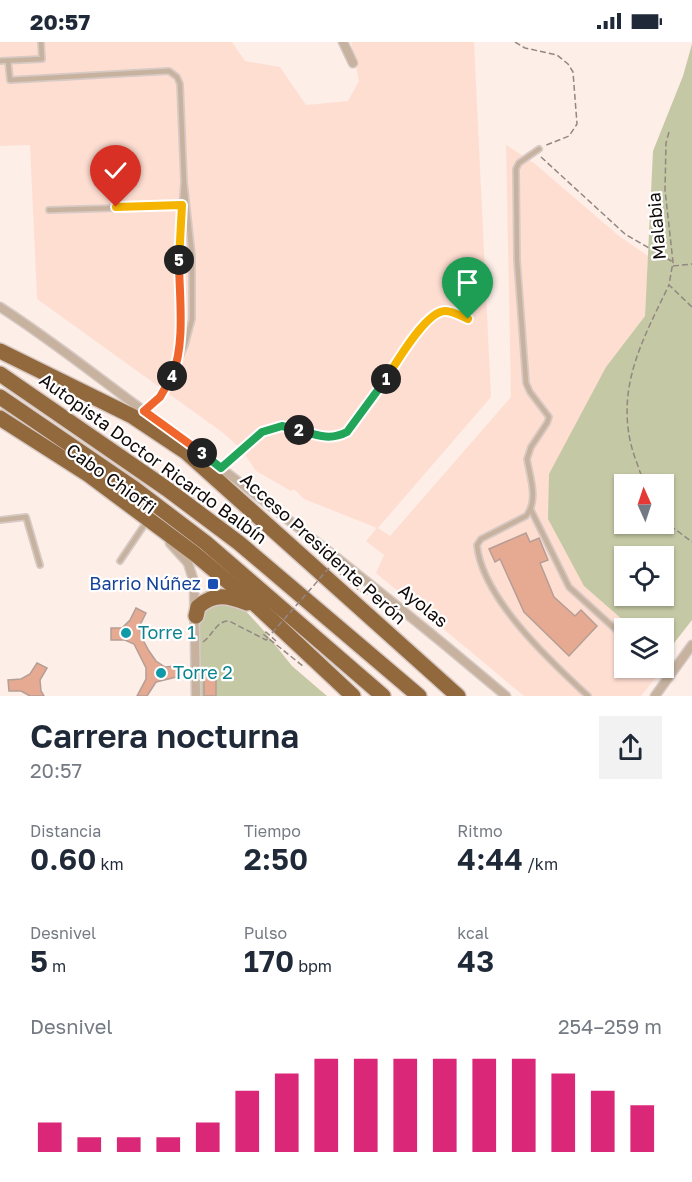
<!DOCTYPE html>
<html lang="es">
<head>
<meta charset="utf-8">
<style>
	:root { --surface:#fff; --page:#f2f2f3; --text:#1f2937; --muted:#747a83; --accent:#db2777 }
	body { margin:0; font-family:"Golos Text",sans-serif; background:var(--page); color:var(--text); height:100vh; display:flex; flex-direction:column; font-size:22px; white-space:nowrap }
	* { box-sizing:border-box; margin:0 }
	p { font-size:20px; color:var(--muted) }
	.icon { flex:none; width:33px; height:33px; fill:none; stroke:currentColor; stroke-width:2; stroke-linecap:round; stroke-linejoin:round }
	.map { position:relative; height:654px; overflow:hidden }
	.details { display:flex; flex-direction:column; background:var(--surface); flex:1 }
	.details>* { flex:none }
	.needle { width:39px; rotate:357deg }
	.tools { position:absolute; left:614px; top:432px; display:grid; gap:12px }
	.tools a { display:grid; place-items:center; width:60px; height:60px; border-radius:0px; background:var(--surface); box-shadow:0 2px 4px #0004; font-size:30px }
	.pin { position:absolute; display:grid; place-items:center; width:51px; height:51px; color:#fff; margin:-62px -26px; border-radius:50% 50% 50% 0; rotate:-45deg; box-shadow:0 0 6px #0007 }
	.pin .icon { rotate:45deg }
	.km { position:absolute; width:30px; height:30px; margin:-15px; border-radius:50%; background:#222; color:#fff; font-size:16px; line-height:30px; text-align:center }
	.round { display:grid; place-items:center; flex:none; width:63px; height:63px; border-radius:0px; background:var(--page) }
	.summary { display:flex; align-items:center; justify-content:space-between; height:102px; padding:0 30px }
	h1 { font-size:33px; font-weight:600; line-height:45px }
	.figures { display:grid; grid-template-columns:repeat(3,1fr); gap:9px; height:102px; padding:6px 30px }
	.figures div { display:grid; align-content:center }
	.figures b { font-size:30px; font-weight:600 }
	.figures small { font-size:16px; font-weight:400 }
	.figures p { font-size:16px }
	.chart { height:168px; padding:12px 30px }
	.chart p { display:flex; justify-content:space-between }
	.chart svg { width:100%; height:108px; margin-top:6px; stroke:var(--accent); stroke-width:6 }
	.status { display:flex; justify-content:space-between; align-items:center; height:42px; padding:0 30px; background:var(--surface); direction:ltr }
	.status svg { height:16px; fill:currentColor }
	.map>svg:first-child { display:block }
</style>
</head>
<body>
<div class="status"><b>20:57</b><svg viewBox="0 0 49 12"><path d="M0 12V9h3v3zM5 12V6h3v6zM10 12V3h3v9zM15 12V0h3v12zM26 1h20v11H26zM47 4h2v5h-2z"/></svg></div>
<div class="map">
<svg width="692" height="654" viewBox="0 0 692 654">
	<rect width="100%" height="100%" fill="#fdeee8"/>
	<path fill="#ffded2" d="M 0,0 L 232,0 L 245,19 L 280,25 L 306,63 L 348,59 L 359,39 L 351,0 L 474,0 L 491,355 L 378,486 L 390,494 L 511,355 L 506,103 L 534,121 L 619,194 L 648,214 L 645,274 L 606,325 L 584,544 L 632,586 L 624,586 L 624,626 L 663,626 L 663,614 L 669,619 L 641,654 L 524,654 L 376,531 L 384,513 L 366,499 L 377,486 L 304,457 L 294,447 L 291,449 L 256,429 L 241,407 L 222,390 L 37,257 L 30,103 L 0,104 Z"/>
	<g fill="#c5c8a4" fill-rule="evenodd">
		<path d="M 692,2 L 692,578 L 664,614 L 663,586 L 632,586 L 584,544 L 548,477 L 549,432 L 606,325 L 645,274 L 653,109 L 683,34 ZM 663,442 L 663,482 L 624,482 L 624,442 ZM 663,514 L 663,554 L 624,554 L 624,514 Z"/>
		<path d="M 218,559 L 243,566 L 264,589 L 292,624 L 327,654 L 201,654 L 199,579 L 202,570 Z"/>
	</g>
	<g fill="#e6aa92" stroke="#b59e95" stroke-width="1.5">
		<path d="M 526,491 L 530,500 L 539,496 L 548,518 L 540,521 L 554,555 L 575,574 L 581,568 L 597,584 L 569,614 L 524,570 L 500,517 L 495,520 L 489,507 Z"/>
		<path d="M 136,566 L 146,571 L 139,585 L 142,596 L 149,609 L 156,619 L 165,625 L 176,624 L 177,635 L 156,640 L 147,654 L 137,654 L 146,637 L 146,626 L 134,602 L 125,598 L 111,598 L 111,586 L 122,586 L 130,578 Z"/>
		<path d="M 37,621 L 47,626 L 40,638 L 41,649 L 44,654 L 30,654 L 21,649 L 9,649 L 8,638 L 21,637 L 30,632 Z"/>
		<rect x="204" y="627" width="12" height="27"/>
	</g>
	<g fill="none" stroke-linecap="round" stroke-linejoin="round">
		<g stroke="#d7c9c4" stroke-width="8">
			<g id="service">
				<path d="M 0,19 L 42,17 L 41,0"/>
				<path d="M 8,19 L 10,38 L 169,29 L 177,35 L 180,42 L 184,140 L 192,213 L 192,277 L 185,303 L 176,324 L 179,290 L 179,209 L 184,140"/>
				<path d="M 539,107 L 519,121 L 516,127 L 517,218 L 526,341 L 530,350 L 549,375 L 547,381 L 531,405 L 527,417 C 530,435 539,459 526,474 L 481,497 L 477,503 C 482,556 550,619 588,654"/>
				<path d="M 49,168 L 184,164"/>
				<path d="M 144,369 L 165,349 L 176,324"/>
				<path d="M 221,426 C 235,414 256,389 273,385 C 299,379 320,404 347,390 L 420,286 L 437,271 L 444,269 L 468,277"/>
				<path d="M 531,468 L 569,545 L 624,595"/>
				<path d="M 0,478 L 26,475 L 40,523"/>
				<path d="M 120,519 L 145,482"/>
			</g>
		</g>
		<g stroke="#d7c9c4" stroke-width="11">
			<g id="minor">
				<path d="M 343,0 L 353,21"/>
				<path d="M 0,265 C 50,297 96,334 144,369 C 268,460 389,555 506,654"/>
				<path d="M 170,501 L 188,521 L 194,540 L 196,654"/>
				<path d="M 655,654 L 692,603"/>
			</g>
		</g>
		<g stroke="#d7c9c4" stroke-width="18">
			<g id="motorway">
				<path d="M 0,309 L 132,374 L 186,410 L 458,654"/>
				<path d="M 0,332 L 167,447 L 239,501 L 419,654"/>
				<path d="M 0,355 L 135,447 L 206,501 L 383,654"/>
				<path d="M 0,376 L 89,433 L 195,512 L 257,564 L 353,654"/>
				<path d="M 196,574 L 198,565 C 214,550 229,554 247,561"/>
			</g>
		</g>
		<g stroke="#928782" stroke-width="1.5" stroke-dasharray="6 3" stroke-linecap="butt">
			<path d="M 515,0 L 525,6 L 557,13 L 568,22 L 573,30 L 577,82 L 569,94 L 544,104"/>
			<path d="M 669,90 L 666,101 L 665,148 L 673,220 L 669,243 L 692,265"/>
			<path d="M 541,115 L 625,192 L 673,220"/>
			<path d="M 673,224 L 692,222"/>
			<path d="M 644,442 C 640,428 633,413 630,398 C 618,340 645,293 669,243"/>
			<path d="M 663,478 L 692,500"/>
			<path d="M 340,532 L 366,554 L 368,550"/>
			<path d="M 268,596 L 263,592 L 266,590 L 276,599"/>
			<path d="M 203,600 C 213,593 216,579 229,579 L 266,598 L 268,596 L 304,625"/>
		</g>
		<use href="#service" stroke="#c6b29e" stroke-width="4.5"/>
		<use href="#minor" stroke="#c6b29e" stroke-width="8"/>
		<use href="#motorway" stroke="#92683d" stroke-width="15"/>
		<path stroke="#928782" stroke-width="1.5" stroke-dasharray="6 3" stroke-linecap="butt" d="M 272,591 L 329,526"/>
	</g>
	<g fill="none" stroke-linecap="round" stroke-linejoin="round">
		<g stroke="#fff" stroke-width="12">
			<path id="split-1" d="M 386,337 C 396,321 426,269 445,269 C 453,269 461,274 468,277"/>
		</g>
		<g stroke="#fff" stroke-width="12">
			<path id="split-2" d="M 299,388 C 316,393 330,399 347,390 L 386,337"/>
		</g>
		<g stroke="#fff" stroke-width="12">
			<path id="split-3" d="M 202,411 L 221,426 L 262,390 L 282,384 L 299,388"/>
		</g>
		<g stroke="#fff" stroke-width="12">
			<path id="split-4" d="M 172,334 L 160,355 L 144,369 L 202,411"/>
		</g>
		<g stroke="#fff" stroke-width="12">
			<path id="split-5" d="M 172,334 C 186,302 179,252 179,218"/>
		</g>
		<g stroke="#fff" stroke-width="12">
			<path id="split-6" d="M 116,165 L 182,163 L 179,218"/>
		</g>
		<use href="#split-1" stroke="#f5b400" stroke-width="8"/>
		<use href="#split-2" stroke="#22a559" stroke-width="8"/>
		<use href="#split-3" stroke="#22a559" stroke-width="8"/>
		<use href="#split-4" stroke="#f0652b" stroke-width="8"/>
		<use href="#split-5" stroke="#f0652b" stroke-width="8"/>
		<use href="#split-6" stroke="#f5b400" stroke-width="8"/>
	</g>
	<rect fill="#1a4fb4" stroke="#fff" stroke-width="2" x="207" y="536" width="12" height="12" rx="3"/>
	<g fill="#0f9aa8" stroke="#fff" stroke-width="2">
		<circle cx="126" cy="591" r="6"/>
		<circle cx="161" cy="631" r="6"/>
	</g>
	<g text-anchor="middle" stroke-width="4.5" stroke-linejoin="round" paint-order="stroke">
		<g font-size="18" fill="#110907" stroke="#fff">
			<text transform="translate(657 184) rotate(-95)" y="6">Malabia</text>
			<text transform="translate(153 417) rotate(36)" y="6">Autopista Doctor Ricardo Balbín</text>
			<text transform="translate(111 437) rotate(36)" y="6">Cabo Chioffi</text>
			<text transform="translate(323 507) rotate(42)" y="6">Acceso Presidente Perón</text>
			<text transform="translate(423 564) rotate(39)" y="6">Ayolas</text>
		</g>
		<g font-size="18" fill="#164399" stroke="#fff" text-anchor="end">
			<text x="201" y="548">Barrio Núñez</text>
		</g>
		<g font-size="18" fill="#0d838f" stroke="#fff" text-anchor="start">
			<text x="138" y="597">Torre 1</text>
			<text x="173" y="637">Torre 2</text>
		</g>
	</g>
</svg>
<div class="tools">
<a><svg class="needle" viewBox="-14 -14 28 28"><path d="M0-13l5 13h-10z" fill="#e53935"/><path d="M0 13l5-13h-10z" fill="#747a83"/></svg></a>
<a><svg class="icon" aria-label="locate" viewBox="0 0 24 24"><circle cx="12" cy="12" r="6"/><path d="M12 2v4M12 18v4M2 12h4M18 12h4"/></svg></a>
<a><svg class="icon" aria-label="layers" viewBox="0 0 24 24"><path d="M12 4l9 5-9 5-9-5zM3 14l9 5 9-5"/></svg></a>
</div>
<div class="pin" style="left:468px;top:277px;background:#1e9e55"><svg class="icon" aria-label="arrive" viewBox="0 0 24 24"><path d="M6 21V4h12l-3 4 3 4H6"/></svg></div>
<div class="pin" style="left:116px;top:165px;background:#d93025"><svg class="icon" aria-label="check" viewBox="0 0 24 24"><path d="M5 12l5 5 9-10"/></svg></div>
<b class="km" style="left:386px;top:337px">1</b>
<b class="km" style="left:299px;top:388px">2</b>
<b class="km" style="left:202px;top:411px">3</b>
<b class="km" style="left:172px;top:334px">4</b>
<b class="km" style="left:179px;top:218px">5</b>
</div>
<section class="details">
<div class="summary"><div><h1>Carrera nocturna</h1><p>20:57</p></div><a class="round"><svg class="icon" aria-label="share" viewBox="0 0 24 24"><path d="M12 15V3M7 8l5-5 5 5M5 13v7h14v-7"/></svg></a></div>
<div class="figures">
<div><p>Distancia</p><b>0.60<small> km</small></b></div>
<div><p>Tiempo</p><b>2:50</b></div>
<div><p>Ritmo</p><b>4:44<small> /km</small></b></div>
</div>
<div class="figures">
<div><p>Desnivel</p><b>5<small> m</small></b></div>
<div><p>Pulso</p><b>170<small> bpm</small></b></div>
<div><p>kcal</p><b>43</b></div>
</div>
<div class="chart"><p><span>Desnivel</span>254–259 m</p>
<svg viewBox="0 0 160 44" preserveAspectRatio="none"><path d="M5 44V32M15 44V38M25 44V38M35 44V38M45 44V32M55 44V19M65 44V12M75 44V6M85 44V6M95 44V6M105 44V6M115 44V6M125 44V6M135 44V12M145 44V19M155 44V25"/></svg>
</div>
</section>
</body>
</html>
